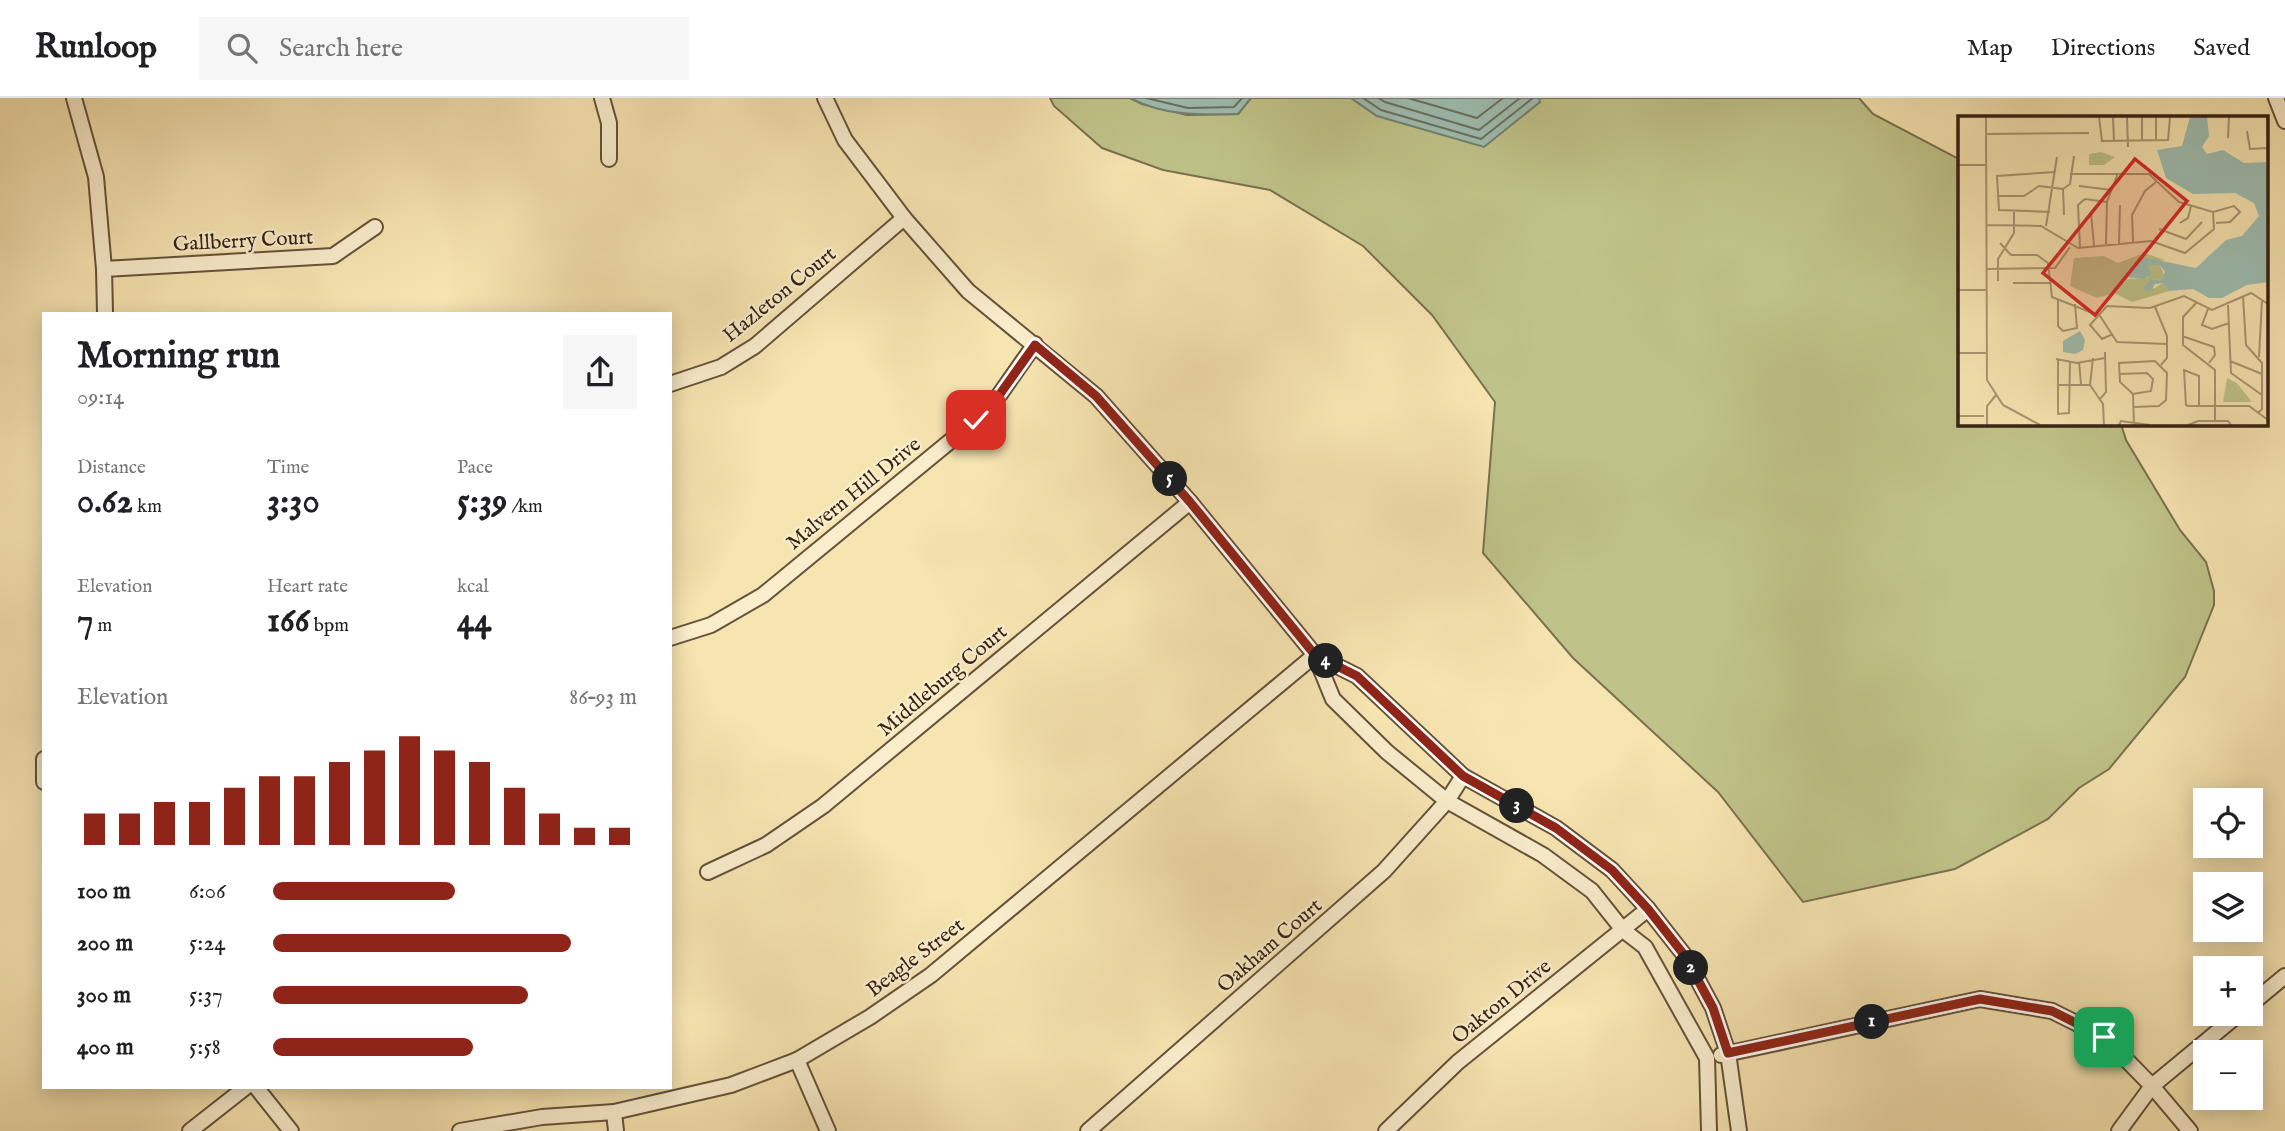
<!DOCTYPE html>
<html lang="en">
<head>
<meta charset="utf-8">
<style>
	:root { --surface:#fff; --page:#f6f6f6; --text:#202124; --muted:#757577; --line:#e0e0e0; --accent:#8f2418 }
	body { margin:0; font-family:"IM FELL English",serif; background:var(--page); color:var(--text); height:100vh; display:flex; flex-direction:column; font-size:26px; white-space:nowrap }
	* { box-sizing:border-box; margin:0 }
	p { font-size:23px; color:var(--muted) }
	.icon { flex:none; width:38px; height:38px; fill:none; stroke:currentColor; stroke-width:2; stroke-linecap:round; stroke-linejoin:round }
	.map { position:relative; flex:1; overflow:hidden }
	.side { position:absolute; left:42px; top:214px; width:630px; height:777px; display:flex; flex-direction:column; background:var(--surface); border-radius:0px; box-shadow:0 4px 18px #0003 }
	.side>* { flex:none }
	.fabs { position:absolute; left:2193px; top:690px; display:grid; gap:14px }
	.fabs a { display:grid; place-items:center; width:70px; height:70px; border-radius:0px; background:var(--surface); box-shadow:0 4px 18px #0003; font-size:35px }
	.pin { position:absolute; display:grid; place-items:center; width:60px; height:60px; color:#fff; margin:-30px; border-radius:14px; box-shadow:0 4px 10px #0006 }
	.km { position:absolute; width:35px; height:35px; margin:-18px; border-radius:50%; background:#222; color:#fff; font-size:19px; line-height:35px; text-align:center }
	.round { display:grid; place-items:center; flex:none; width:74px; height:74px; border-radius:0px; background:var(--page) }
	.summary { display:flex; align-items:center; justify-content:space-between; height:119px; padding:0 35px }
	h1 { font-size:38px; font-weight:700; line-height:52px }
	.figures { display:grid; grid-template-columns:repeat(3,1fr); gap:10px; height:119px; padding:7px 35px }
	.figures div { display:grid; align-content:center }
	.figures b { font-size:35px; font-weight:700 }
	.figures small { font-size:19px; font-weight:400 }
	.figures p { font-size:19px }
	.chart { height:196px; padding:14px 35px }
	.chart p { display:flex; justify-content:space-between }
	.chart svg { width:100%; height:126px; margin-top:7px; stroke:var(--accent); stroke-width:6 }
	ul { padding:0 35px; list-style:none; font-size:23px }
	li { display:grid; grid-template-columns:112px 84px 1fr; align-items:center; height:52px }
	li i { height:18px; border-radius:9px; background:var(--accent) }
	header { display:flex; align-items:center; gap:42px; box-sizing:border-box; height:98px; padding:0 35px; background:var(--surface); border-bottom:2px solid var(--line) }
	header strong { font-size:33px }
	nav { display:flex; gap:38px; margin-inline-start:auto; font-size:24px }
	.search { width:490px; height:63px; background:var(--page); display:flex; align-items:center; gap:18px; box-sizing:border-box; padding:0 24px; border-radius:0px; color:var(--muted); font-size:26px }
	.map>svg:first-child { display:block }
</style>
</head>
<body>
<header>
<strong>Runloop</strong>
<div class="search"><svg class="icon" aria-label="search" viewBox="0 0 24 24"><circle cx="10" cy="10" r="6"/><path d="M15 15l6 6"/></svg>Search here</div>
<nav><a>Map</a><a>Directions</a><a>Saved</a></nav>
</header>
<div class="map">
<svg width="2285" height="1033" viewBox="0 0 2285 1033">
	<rect width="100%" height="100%" fill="#f6e4b1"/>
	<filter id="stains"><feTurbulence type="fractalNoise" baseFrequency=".00286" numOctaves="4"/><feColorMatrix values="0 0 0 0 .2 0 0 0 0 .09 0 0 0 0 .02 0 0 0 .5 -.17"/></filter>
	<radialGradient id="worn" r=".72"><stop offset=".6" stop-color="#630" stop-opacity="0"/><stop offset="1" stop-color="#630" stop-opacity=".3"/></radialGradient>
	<path fill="#bfc389" stroke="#7a724e" stroke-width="2" d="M 1050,0 L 1130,0 L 1142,6 L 1187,17 L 1238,16 L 1251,0 L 1351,0 L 1377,18 L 1539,4 L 1539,0 L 1859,0 L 1873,16 L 1959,61 L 1960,326 L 2121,326 L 2126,342 L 2180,432 L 2206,464 L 2214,493 L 2214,507 L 2185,579 L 2109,671 L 2079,690 L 2048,721 L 1955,771 L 1803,804 L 1718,694 L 1573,560 L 1483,455 L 1495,304 L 1432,217 L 1363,148 L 1270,92 L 1163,72 L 1102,50 L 1054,8 Z"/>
	<g fill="#9ebeb2" stroke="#748072" stroke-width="2">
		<path d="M 1130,0 L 1251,0 L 1238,16 C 1199,17 1165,18 1130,0 Z"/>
		<path d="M 1351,0 L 1539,0 L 1540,4 L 1484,49 L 1377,18 Z"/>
	</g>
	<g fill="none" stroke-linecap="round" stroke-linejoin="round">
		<g stroke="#6a7062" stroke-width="2">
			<path d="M 1146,0 L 1188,10 L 1234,9 L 1242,0"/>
			<path d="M 1363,0 L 1381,12 L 1481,41 L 1533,0"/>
			<path d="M 1378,0 L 1385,4 L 1479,32 L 1520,0"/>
			<path d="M 1408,0 L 1477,20 L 1503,0"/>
		</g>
		<g stroke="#66523a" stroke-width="18">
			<g id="minor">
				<path d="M 74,0 L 96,79 L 104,171 L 105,215"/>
				<path d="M 602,0 L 609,25 L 609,61"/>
				<path d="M 825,0 L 845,42 L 904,120 L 968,193 L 1096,298 L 1190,404 L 1315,557 L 1333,601 L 1387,654 L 1447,703 L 1543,757 L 1592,793 L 1623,832 L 1645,849 L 1707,960 L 1709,1033"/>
				<path d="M 2276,0 L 2285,23"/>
				<path d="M 104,171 L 333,158 L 375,129"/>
				<path d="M 670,286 L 721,269 L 755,248 L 904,120"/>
				<path d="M 670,540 L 711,527 L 763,497 L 976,322 L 1000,296 L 1035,246"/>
				<path d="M 1315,557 L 1357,578 L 1463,678 L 1556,730 L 1612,772 L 1648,811 L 1685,858 L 1713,910 L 1728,955 L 1739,1033"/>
				<path d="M 44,661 L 44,684"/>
				<path d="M 708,774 L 766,747 L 823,708 L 1190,404"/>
				<path d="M 2250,907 L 2285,878"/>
				<path d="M 1721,957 L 1980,901 L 2052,913 L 2104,939 L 2152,988 L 2190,1033"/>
				<path d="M 797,962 L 828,1033"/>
				<path d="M 256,989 L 291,1033"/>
				<path d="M 614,1014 L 616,1033"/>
				<path d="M 190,1033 L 246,989"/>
				<path d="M 460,1033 L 542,1019 L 614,1014 L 731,987 L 797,962 L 870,919 L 931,877 L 1315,557"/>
				<path d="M 1088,1033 L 1384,773 L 1447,703 L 1463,678"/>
				<path d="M 1386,1033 L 1458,964 L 1648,811"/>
				<path d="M 2119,1033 L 2152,988 L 2240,915"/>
			</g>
		</g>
		<use href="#minor" stroke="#f9edcc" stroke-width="14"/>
	</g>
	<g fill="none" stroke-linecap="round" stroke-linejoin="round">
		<g stroke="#fff" stroke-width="14">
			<path id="route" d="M 976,322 L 1000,296 L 1035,247 L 1096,298 L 1190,404 L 1315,557 L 1357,578 L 1463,678 L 1556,730 L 1612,772 L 1648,811 L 1685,858 L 1713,910 L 1728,955 L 1980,901 L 2052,913 L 2104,939"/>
		</g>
		<use href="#route" stroke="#8f2418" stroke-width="9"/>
	</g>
	<g text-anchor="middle" stroke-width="5" stroke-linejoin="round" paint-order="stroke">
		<g font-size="21" fill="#362213" stroke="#f9edcc">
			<text transform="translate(243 142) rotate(-3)" y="7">Gallberry Court</text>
			<text transform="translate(779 196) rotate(-39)" y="7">Hazleton Court</text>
			<text transform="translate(853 395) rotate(-39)" y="7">Malvern Hill Drive</text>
			<text transform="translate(942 582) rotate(-40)" y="7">Middleburg Court</text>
			<text transform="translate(1269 847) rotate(-41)" y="7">Oakham Court</text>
			<text transform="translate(915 859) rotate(-37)" y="7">Beagle Street</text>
			<text transform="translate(1501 903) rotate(-39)" y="7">Oakton Drive</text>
		</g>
	</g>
	<g transform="translate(1958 18)">
		<rect width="310" height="310" fill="#f6e4b1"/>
		<path d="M 143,36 L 157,41 L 146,49 L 131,49 L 131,38 ZM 186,137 L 207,144 L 179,149 L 169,163 L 190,162 L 190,149 L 202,149 L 206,159 L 203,164 L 193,163 L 195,173 L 205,167 L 211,175 L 174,186 L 156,177 L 139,182 L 112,170 L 116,142 L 146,140 L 160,147 ZM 269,262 L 279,267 L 294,286 L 265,286 Z" fill="#bfc389"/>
		<path d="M 232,1 L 249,1 L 251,20 L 244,31 L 249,38 L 265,34 L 286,47 L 310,46 L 310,166 L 289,169 L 264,182 L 251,182 L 235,173 L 211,175 L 205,167 L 197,168 L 192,176 L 185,173 L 193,163 L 203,164 L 207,156 L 202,149 L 190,149 L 193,158 L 187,163 L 167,161 L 184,141 L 238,152 L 268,124 L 284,120 L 301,100 L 296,87 L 277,77 L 235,78 L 208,62 L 199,34 L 224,30 ZM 122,215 L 127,224 L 125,234 L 117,238 L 105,236 L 105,225 Z" fill="#9ebeb2"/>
		<path fill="none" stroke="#a99672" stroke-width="2" d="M 28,1 L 29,264 L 45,289 L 82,309M 141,1 L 144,25 L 210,24 L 212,1M 155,1 L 156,25M 169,1 L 170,31M 184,1 L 184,24M 198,1 L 198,23M 289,15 L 292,33 L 310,32 L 309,1M 29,18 L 131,17M 270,22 L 271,1M 0,49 L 28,49M 121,70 L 154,74M 105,73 L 112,68 L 116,40M 105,73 L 106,99M 39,80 L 66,80 L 81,70 L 105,73M 92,96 L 41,94 L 39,60 L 97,56M 255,96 L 276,90 L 282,96 L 272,106 L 258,107M 133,97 L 136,130M 222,107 L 230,102 L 233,90M 29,109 L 83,110 L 120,132 L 193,125 L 227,137 L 256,113 L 255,96 L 221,86 L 191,58 L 112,58M 88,110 L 99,41M 201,113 L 228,123 L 244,106M 175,126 L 174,99 L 187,75 L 198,66M 42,127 L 53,139 L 79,139 L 90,147 L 94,181 L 142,200 L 159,226 L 209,228M 148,128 L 149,86 L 160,57M 161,128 L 162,89M 122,132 L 120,89 L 127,83 L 149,86M 29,153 L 97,152 L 112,131M 40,165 L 40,143 L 56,117 L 56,95M 55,167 L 93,167M 0,174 L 29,174M 285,180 L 288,229 L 304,247 L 304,293 L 300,297M 100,183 L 100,210 L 105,215 L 119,212 L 117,188M 239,186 L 225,201 L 225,229 L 257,254 L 257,305M 270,189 L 273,257 L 304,279M 197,191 L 209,220 L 209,242 L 203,249M 250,193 L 244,209 L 254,213 L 271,207M 155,218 L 144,223 L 132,209 L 149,190 L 192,192 L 226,180 L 254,194 L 293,177 L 310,188M 224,220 L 256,231 L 257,239 L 251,247M 0,237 L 29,237M 301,241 L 304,184M 98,243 L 119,247 L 147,242M 100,243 L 100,298 L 111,297 L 112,246M 272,245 L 304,258M 121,246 L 123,268M 161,258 L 189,257 L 195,263 L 193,275 L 175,278M 99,269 L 132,269M 132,269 L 145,288 L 146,309M 132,269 L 135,242M 142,283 L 148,276 L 147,236M 241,290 L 241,260 L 226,254 L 228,289 L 230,290 L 291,290 L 310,304M 0,300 L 26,300M 29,309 L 29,290 L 38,279M 161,309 L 163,305 L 192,309M 176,309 L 175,278 L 162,266 L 161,247 L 197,245 L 209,257 L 208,284 L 201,290 L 176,291M 230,309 L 240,305 L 270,305 L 273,309"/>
		<path fill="#d62828" fill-opacity="0.15" stroke="#d62828" stroke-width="3.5" d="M 177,43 L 229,85 L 137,199 L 85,157 Z"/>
		<rect width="310" height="310" fill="none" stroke="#362213" stroke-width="3.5"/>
	</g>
	<rect width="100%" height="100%" filter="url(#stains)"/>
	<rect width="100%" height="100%" fill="url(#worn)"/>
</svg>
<div class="fabs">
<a><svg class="icon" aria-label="locate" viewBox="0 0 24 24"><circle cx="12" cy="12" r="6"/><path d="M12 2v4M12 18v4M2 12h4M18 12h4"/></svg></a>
<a><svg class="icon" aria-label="layers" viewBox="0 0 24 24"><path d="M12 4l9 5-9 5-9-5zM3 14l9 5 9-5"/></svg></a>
<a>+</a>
<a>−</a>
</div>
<div class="pin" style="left:2104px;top:939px;background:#1e9e55"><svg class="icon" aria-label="arrive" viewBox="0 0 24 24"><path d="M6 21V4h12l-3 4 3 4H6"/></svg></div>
<div class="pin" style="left:976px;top:322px;background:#d93025"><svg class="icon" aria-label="check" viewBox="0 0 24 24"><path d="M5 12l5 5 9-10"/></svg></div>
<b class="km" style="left:1872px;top:924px">1</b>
<b class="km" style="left:1691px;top:870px">2</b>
<b class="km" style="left:1517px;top:708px">3</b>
<b class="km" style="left:1326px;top:563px">4</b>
<b class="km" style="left:1170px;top:381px">5</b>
<section class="side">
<div class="summary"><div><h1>Morning run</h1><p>09:14</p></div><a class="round"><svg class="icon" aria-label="share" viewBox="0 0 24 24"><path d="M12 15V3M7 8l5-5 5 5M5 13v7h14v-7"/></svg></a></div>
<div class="figures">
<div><p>Distance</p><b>0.62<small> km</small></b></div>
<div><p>Time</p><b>3:30</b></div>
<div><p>Pace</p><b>5:39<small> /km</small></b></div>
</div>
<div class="figures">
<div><p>Elevation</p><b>7<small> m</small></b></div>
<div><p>Heart rate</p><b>166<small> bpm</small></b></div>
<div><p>kcal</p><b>44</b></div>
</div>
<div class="chart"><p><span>Elevation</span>86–93 m</p>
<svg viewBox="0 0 160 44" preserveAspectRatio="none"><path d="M5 44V33M15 44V33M25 44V29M35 44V29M45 44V24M55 44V20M65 44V20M75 44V15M85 44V11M95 44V6M105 44V11M115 44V15M125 44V24M135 44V33M145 44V38M155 44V38"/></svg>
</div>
<ul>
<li><b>100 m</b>6:06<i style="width:50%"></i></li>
<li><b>200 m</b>5:24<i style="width:82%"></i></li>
<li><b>300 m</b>5:37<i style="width:70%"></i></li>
<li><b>400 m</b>5:58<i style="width:55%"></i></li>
</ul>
</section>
</div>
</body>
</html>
